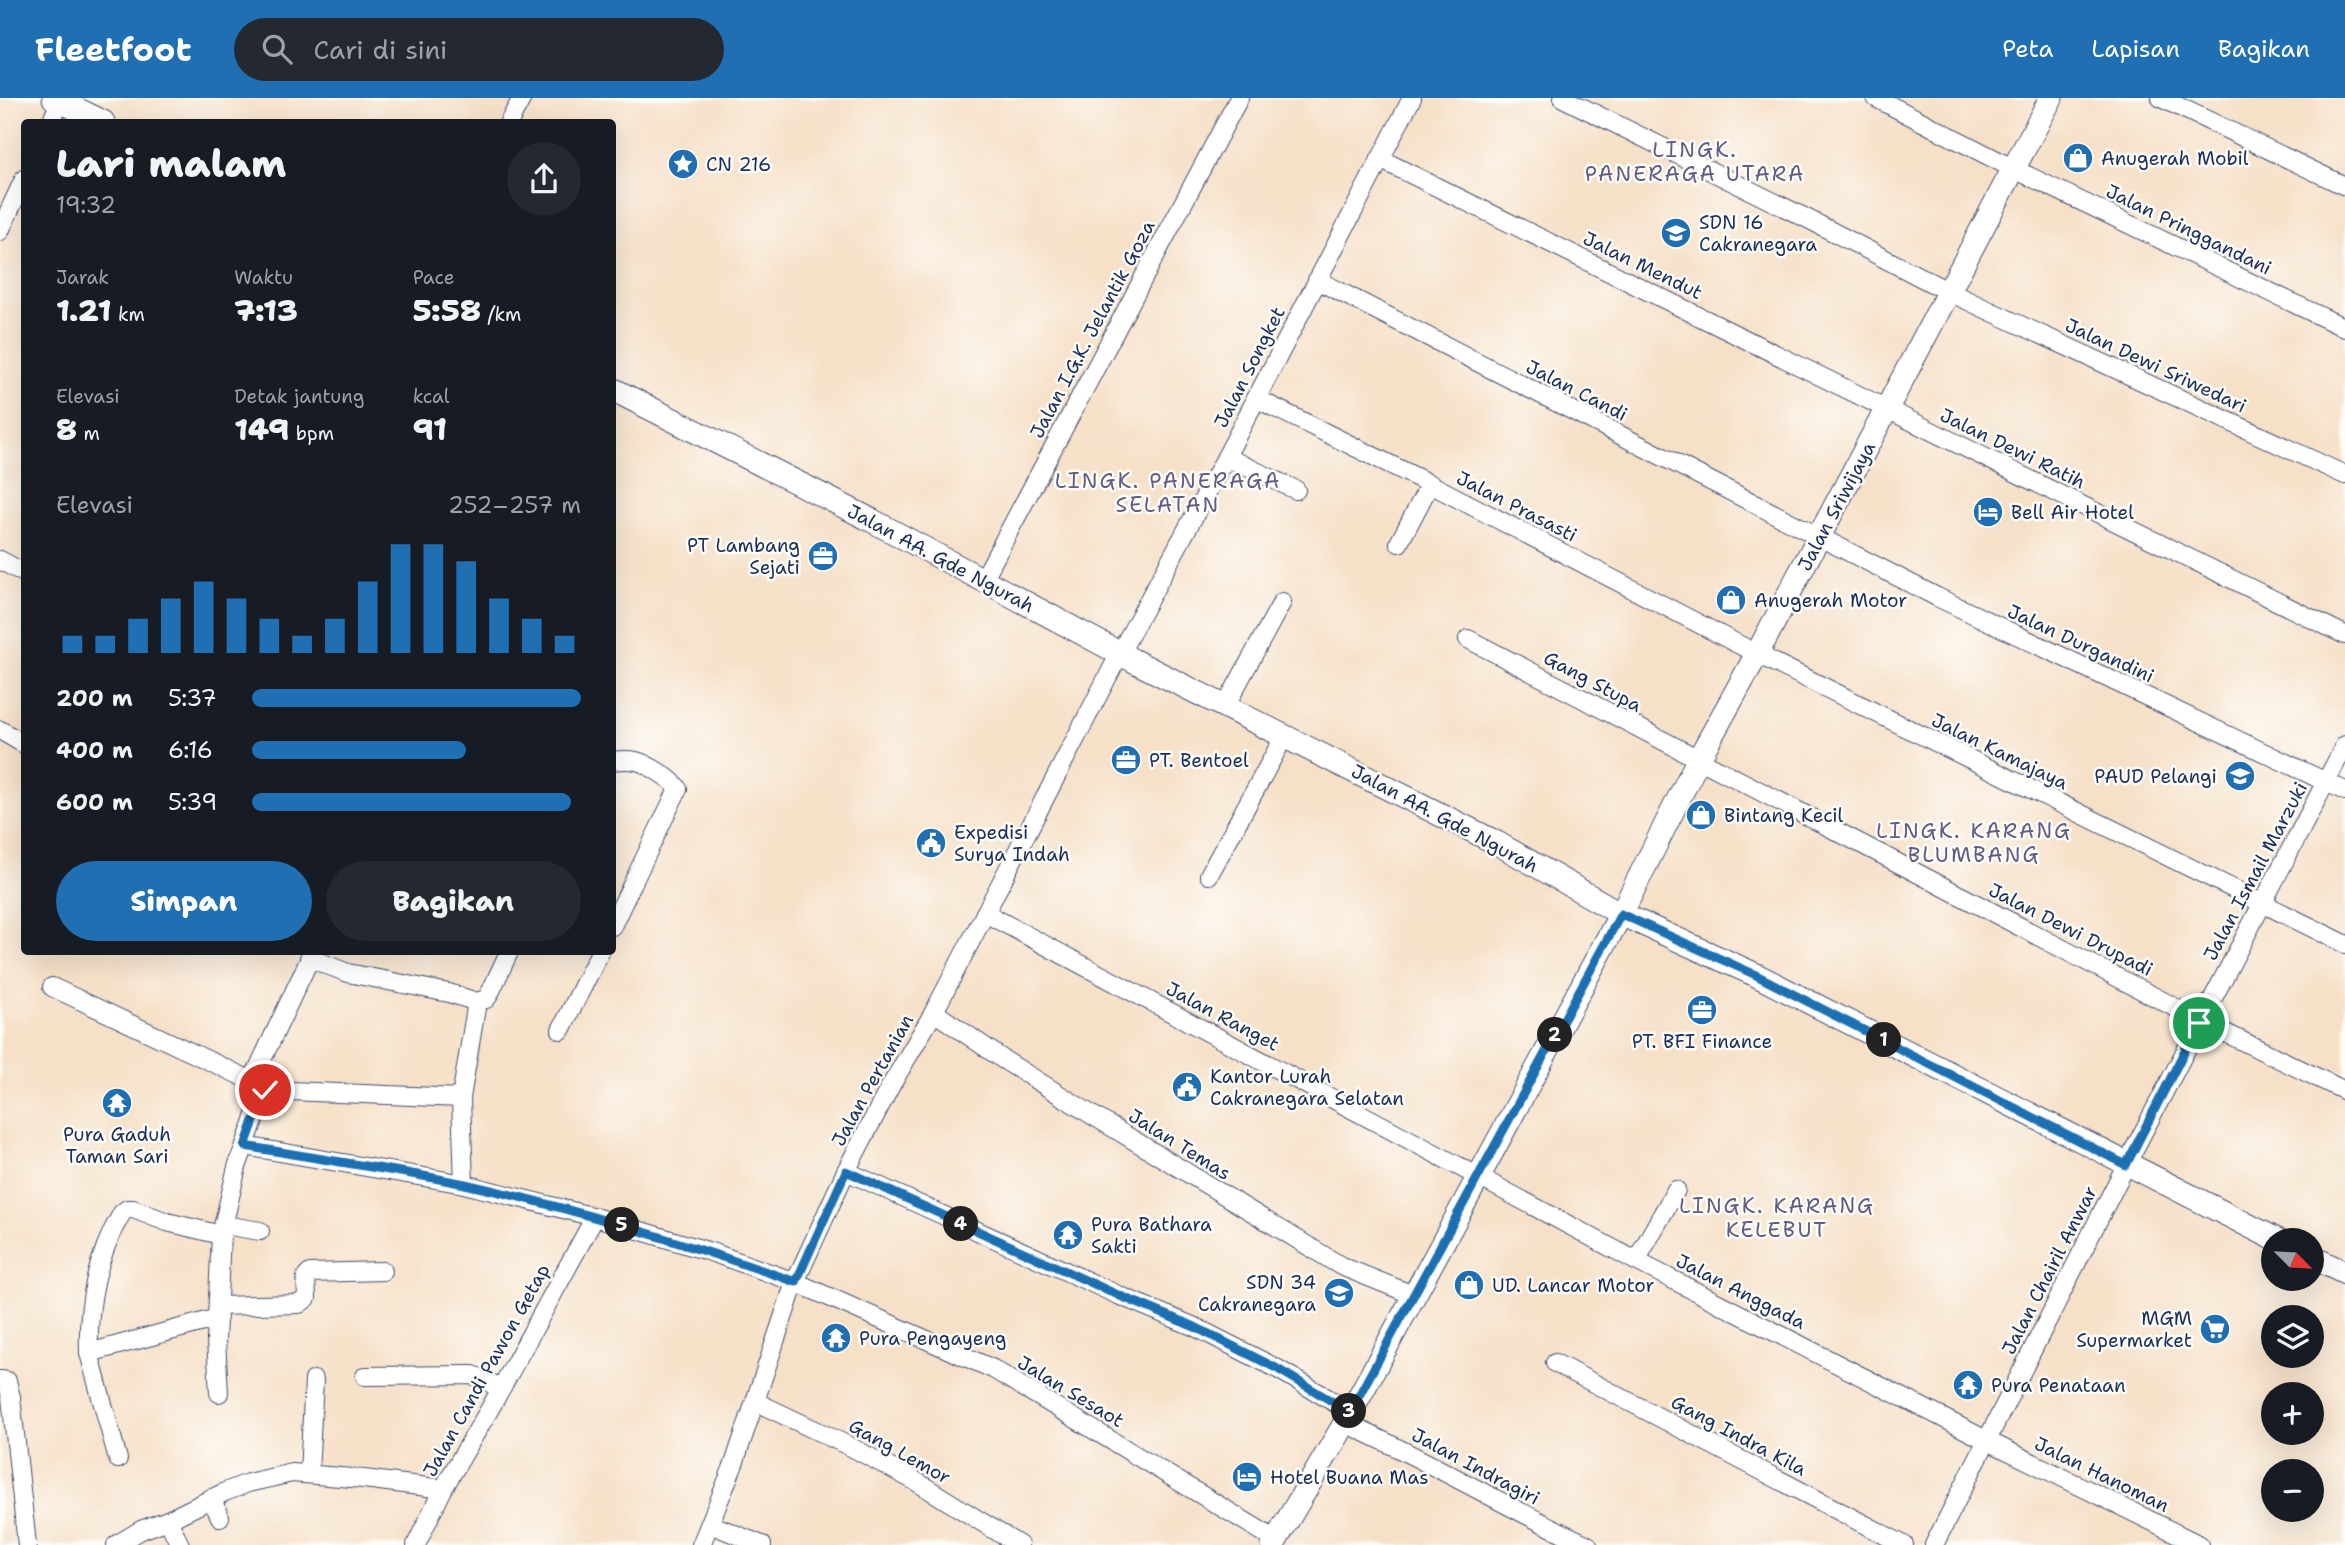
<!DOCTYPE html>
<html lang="id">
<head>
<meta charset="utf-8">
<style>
	:root { --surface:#171b24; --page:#242831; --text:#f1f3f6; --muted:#9ea1a6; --accent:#1f6fb2 }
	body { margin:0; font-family:"Shantell Sans",sans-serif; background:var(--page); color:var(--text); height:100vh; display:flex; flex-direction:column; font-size:26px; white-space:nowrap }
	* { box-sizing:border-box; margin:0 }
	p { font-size:23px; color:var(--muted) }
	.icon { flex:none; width:38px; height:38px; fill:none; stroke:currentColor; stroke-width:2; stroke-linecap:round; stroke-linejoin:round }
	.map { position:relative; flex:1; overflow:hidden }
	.drawer { position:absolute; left:21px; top:21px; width:595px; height:836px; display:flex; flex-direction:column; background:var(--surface); border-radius:7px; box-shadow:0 7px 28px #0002 }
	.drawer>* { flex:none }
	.needle { width:46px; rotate:114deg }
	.fabs { position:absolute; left:2261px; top:1130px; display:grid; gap:14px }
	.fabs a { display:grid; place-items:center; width:63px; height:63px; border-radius:50%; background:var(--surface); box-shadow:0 7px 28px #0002; font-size:35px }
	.pin { position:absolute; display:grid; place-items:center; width:60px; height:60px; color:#fff; margin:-30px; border:4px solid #fff; border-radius:50%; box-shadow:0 2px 7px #0007 }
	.km { position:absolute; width:35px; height:35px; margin:-18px; border-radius:50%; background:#222; color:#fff; font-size:19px; line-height:35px; text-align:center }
	.round { display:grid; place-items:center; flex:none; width:74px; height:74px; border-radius:37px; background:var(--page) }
	.headline { display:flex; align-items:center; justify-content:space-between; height:119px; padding:0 35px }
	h1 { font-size:38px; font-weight:800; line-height:52px }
	.figures { display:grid; grid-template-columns:repeat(3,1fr); gap:10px; height:119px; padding:7px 35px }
	.figures div { display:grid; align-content:center }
	.figures b { font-size:30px; font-weight:800 }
	.figures small { font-size:19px; font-weight:400 }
	.figures p { font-size:19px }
	.chart { height:196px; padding:14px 35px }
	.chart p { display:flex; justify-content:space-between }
	.chart svg { width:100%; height:126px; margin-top:7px; stroke:var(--accent); stroke-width:6 }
	.button { display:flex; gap:14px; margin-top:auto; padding:14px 35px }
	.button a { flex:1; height:80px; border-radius:42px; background:var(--accent); color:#fff; font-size:28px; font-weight:800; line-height:80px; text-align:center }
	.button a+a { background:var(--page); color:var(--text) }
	ul { padding:0 35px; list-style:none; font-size:23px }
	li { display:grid; grid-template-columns:112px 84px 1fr; align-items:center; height:52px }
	li i { height:18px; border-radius:9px; background:var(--accent) }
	header { display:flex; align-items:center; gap:42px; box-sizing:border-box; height:98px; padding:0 35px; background:var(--accent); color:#fff }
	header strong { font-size:33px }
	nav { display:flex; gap:38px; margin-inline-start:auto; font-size:24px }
	.search { width:490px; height:63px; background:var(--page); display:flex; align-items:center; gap:18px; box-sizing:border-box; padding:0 24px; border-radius:38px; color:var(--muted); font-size:26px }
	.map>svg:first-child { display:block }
</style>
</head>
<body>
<header>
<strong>Fleetfoot</strong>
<div class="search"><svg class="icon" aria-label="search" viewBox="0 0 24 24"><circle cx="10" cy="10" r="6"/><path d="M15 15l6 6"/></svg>Cari di sini</div>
<nav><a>Peta</a><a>Lapisan</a><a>Bagikan</a></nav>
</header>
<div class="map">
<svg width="2345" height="1447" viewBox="0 0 2345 1447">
	<rect width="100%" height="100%" fill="#fdfcf7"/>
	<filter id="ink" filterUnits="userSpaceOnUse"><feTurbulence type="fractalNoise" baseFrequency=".0143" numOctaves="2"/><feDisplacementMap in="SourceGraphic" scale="14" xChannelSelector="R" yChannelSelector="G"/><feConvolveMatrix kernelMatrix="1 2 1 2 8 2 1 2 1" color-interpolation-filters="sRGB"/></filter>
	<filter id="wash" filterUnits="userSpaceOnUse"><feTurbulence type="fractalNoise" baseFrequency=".00686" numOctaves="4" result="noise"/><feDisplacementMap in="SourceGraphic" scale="28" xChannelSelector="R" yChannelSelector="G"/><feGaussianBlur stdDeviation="1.57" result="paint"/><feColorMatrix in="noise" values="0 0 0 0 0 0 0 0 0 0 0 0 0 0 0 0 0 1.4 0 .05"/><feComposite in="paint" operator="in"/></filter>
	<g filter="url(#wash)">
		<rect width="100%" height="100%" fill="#f6e0c7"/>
	</g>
	<g filter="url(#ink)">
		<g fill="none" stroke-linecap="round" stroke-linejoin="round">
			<g stroke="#3c4a6e" stroke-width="20">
				<g id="minor">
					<path d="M 1563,0 L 1808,121 L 1949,194 L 2345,377"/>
					<path d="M 1876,0 L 2014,71 L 2345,230"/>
					<path d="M 2161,0 L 2345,88"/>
					<path d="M 51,24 L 62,0"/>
					<path d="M 509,24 L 522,0"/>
					<path d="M 1380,61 L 2345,537"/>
					<path d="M 0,133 L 24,81"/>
					<path d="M 1317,182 L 1937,499 L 2345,693"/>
					<path d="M 1255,300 L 1430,386 L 1757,556 L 2345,846"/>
					<path d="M 1226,359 L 1296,392"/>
					<path d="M 1399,445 L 1430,386"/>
					<path d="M 0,462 L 24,475"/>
					<path d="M 983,482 L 1239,0"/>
					<path d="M 1468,541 L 2201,923 L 2345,993"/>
					<path d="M 1226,607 L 1282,504"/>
					<path d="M 0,632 L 24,646"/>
					<path d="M 612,663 C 620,662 628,661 636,663 C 646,665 674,682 678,691 L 612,828"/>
					<path d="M 1209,777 L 1285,637"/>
					<path d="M 985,815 L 1636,1163 L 1986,1342 L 2200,1447"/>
					<path d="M 309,860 L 348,875 L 449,895 L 477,904"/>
					<path d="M 52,889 L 252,983 L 265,992"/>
					<path d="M 477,904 L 486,901 L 489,897 L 509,854"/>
					<path d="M 934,914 L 1004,962 L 1092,1017 L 1341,1168 L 1413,1197"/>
					<path d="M 561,932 L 600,854"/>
					<path d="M 252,983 L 313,854"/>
					<path d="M 265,992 L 461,1000 L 464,1086 L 595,1119 L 711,1154 L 795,1184 L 993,1271 L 1276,1442"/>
					<path d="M 461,1000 L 477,904"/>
					<path d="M 245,1048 L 464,1086"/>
					<path d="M 846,1073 L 1118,1197 L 1195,1229 L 1276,1270 L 1351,1314"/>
					<path d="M 224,1127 L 260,1133"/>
					<path d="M 1636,1163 L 1676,1092"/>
					<path d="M 218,1208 L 299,1206 L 307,1200 L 306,1179 L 310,1175 L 383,1173"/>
					<path d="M 89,1255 C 87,1207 97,1157 122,1115 L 127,1111 L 133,1111 L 167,1124 L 221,1137"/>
					<path d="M 1555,1265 L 1904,1447"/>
					<path d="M 365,1278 L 473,1277 L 501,1290"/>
					<path d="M 0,1282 L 7,1283 L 11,1299 L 27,1447"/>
					<path d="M 219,1295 L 216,1242 L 221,1137 L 237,1069 L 265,992"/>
					<path d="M 756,1304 L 851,1349 L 917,1384 L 1019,1447"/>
					<path d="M 1345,1325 C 1428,1362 1505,1409 1588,1447"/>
					<path d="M 118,1361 L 89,1255 L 218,1220"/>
					<path d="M 309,1375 L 314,1282"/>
					<path d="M 211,1400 L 220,1419"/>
					<path d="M 168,1422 L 180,1447"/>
					<path d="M 710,1426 L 762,1447"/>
					<path d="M 116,1447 L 141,1432 L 168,1422 L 225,1394 L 248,1385 L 292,1375 L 364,1381 L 443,1391"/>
					<path d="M 416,1447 L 443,1391 L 492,1307 L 595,1119"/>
					<path d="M 701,1447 L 734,1366 L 795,1184 L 846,1073 L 890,989 L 934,914 L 1120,555 L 1226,359 L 1412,0"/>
					<path d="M 1934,1447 L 2126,1067 L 2345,647"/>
				</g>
			</g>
			<g stroke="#3c4a6e" stroke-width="25">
				<g id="major">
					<path d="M 54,0 L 103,24"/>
					<path d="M 612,291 L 871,422 L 1134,563 L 1497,745 L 1621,816 L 1756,877 L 2279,1143"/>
					<path d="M 2312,1159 L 2345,1175"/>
					<path d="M 1273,1447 L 1345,1325 L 1621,816 L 1698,662 L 1757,556 L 2051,0"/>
				</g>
			</g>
			<use href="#minor" stroke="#fff" stroke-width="18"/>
			<use href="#major" stroke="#fff" stroke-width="23"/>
		</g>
	</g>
	<g fill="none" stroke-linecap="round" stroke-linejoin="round" filter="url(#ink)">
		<g stroke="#fff" stroke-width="14">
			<path id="route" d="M 265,992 L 245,1048 C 318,1061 392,1071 465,1086 C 577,1111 687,1146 796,1184 L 846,1073 L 1118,1197 L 1195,1229 L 1276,1270 L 1350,1314 L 1621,816 L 1756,877 L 2126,1067 L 2199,925"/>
		</g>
		<use href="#route" stroke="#1f6fb2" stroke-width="9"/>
	</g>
	<defs>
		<g id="shop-disc" transform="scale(1.575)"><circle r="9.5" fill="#1f6fb2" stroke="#fdfcf7"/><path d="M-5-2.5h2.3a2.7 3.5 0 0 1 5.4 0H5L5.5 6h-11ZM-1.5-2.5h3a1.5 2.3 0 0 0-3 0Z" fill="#fff"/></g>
		<g id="sight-disc" transform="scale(1.575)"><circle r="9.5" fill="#1f6fb2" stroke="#fdfcf7"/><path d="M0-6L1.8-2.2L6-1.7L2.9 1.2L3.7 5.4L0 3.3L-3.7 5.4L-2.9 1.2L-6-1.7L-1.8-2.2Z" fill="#fff"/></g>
		<g id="school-disc" transform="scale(1.575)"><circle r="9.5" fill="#1f6fb2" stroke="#fdfcf7"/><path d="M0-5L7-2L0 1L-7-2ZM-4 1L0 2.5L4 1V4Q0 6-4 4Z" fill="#fff"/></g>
		<g id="hotel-disc" transform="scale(1.575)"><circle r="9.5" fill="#1f6fb2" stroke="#fdfcf7"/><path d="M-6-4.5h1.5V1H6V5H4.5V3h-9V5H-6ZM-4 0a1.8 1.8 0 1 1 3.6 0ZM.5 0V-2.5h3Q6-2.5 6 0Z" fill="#fff"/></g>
		<g id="office-disc" transform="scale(1.575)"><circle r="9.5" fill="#1f6fb2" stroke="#fdfcf7"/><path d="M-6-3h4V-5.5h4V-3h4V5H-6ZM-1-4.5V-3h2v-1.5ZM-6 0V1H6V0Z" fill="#fff"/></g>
		<g id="civic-disc" transform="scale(1.575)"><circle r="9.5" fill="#1f6fb2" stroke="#fdfcf7"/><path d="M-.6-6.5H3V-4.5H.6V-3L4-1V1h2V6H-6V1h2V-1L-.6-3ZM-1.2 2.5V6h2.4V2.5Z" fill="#fff"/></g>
		<g id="temple-disc" transform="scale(1.575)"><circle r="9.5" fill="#1f6fb2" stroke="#fdfcf7"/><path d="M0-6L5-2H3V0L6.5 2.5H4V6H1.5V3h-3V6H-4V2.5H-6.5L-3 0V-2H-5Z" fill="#fff"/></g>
		<g id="supermarket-disc" transform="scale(1.575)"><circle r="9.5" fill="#1f6fb2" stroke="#fdfcf7"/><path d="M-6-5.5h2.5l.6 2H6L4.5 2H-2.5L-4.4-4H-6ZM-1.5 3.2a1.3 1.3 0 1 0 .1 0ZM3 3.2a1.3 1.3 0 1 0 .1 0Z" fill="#fff"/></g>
	</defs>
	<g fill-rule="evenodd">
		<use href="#shop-disc" x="2078" y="60"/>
		<use href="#sight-disc" x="683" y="66"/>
		<use href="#school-disc" x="1676" y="135"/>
		<use href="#hotel-disc" x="1988" y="414"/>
		<use href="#office-disc" x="823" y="458"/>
		<use href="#shop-disc" x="1731" y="502"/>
		<use href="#office-disc" x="1126" y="662"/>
		<use href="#school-disc" x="2240" y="678"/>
		<use href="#shop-disc" x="1701" y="717"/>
		<use href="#civic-disc" x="931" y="745"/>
		<use href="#office-disc" x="1702" y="912"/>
		<use href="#civic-disc" x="1187" y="989"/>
		<use href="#temple-disc" x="117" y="1005"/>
		<use href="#temple-disc" x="1068" y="1137"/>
		<use href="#shop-disc" x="1469" y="1187"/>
		<use href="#school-disc" x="1339" y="1195"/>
		<use href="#supermarket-disc" x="2215" y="1231"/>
		<use href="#temple-disc" x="836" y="1240"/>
		<use href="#temple-disc" x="1968" y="1287"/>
		<use href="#hotel-disc" x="1247" y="1379"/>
	</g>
	<g text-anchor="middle" stroke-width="5" stroke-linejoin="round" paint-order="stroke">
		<g font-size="19" fill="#1b2f5e" stroke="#fdfcf7" text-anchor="start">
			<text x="2101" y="67">Anugerah Mobil</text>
			<text x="706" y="73">CN 216</text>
			<text x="1699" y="131">SDN 16<tspan x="1699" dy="22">Cakranegara</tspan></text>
			<text x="2011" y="421">Bell Air Hotel</text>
			<text x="800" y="454" text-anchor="end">PT Lambang<tspan x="800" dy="22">Sejati</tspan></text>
			<text x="1754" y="509">Anugerah Motor</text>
			<text x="1149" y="669">PT. Bentoel</text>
			<text x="2217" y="685" text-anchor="end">PAUD Pelangi</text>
			<text x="1724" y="724">Bintang Kecil</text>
			<text x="954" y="741">Expedisi<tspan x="954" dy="22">Surya Indah</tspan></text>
			<text x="1702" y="950" text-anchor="middle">PT. BFI Finance</text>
			<text x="1210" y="985">Kantor Lurah<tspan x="1210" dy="22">Cakranegara Selatan</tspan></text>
			<text x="117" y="1043" text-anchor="middle">Pura Gaduh<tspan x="117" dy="22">Taman Sari</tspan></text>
			<text x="1091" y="1133">Pura Bathara<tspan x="1091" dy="22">Sakti</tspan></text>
			<text x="1316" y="1191" text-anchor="end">SDN 34<tspan x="1316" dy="22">Cakranegara</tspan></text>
			<text x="1492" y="1194">UD. Lancar Motor</text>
			<text x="2192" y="1227" text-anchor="end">MGM<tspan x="2192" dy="22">Supermarket</tspan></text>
			<text x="859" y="1247">Pura Pengayeng</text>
			<text x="1991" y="1294">Pura Penataan</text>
			<text x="1270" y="1386">Hotel Buana Mas</text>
		</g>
		<g font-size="19" fill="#1b2f5e" stroke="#fdfcf7">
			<text transform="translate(2189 131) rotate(26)" y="7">Jalan Pringgandani</text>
			<text transform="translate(1643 167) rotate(26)" y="7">Jalan Mendut</text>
			<text transform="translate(1092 231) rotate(-62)" y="7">Jalan I.G.K. Jelantik Goza</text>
			<text transform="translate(2156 267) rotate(25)" y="7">Jalan Dewi Sriwedari</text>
			<text transform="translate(1249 269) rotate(-63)" y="7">Jalan Songket</text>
			<text transform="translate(1577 292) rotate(27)" y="7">Jalan Candi</text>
			<text transform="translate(2013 350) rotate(26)" y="7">Jalan Dewi Ratih</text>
			<text transform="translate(1517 408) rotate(27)" y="7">Jalan Prasasti</text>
			<text transform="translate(1836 408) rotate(-62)" y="7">Jalan Sriwijaya</text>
			<text transform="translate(941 460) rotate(28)" y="7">Jalan AA. Gde Ngurah</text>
			<text transform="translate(2081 545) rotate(25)" y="7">Jalan Durgandini</text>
			<text transform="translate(1593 583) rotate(28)" y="7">Gang Stupa</text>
			<text transform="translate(2000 653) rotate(26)" y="7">Jalan Kamajaya</text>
			<text transform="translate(1445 720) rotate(28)" y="7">Jalan AA. Gde Ngurah</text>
			<text transform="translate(2255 773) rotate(-62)" y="7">Jalan Ismail Marzuki</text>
			<text transform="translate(2071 831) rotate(27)" y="7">Jalan Dewi Drupadi</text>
			<text transform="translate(1223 918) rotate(28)" y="7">Jalan Ranget</text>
			<text transform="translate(872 982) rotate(-61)" y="7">Jalan Pertanian</text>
			<text transform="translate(1180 1046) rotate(32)" y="7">Jalan Temas</text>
			<text transform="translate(2049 1172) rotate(-63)" y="7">Jalan Chairil Anwar</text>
			<text transform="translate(1741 1193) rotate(27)" y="7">Jalan Anggada</text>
			<text transform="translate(486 1272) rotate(-61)" y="7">Jalan Candi Pawon Getap</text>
			<text transform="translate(1071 1293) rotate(31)" y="7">Jalan Sesaot</text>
			<text transform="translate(1739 1337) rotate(28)" y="7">Gang Indra Kila</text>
			<text transform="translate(900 1353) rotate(29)" y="7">Gang Lemor</text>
			<text transform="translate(1476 1368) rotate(28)" y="7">Jalan Indragiri</text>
			<text transform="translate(2102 1376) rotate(26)" y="7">Jalan Hanoman</text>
		</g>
		<g font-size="21" letter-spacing="2" fill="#605c86" stroke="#fdfcf7">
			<text x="1695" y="59">LINGK.<tspan x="1695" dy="24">PANERAGA UTARA</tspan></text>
			<text x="1168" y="390">LINGK. PANERAGA<tspan x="1168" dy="24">SELATAN</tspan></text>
			<text x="1974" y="740">LINGK. KARANG<tspan x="1974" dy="24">BLUMBANG</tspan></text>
			<text x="1777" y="1115">LINGK. KARANG<tspan x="1777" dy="24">KELEBUT</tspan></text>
		</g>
	</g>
</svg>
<div class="fabs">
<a><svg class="needle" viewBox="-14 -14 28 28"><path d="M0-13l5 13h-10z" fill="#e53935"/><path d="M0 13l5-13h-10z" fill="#9ea1a6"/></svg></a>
<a><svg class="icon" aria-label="layers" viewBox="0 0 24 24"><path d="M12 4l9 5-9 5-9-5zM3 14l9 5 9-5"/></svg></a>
<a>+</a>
<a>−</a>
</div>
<div class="pin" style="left:2199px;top:925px;background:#1e9e55"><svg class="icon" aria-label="arrive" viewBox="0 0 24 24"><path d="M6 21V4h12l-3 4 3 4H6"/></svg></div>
<div class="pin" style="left:265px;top:992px;background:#d93025"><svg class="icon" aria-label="check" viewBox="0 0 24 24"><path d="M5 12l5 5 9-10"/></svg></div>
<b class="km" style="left:1884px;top:942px">1</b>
<b class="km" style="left:1555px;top:937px">2</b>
<b class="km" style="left:1349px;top:1313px">3</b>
<b class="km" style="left:961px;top:1126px">4</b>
<b class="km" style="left:622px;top:1127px">5</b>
<section class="drawer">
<div class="headline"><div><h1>Lari malam</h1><p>19:32</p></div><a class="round"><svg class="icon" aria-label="share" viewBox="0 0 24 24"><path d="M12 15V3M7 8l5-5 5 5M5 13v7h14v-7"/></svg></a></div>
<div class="figures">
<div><p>Jarak</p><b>1.21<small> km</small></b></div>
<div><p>Waktu</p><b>7:13</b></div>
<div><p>Pace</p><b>5:58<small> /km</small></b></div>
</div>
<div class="figures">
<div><p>Elevasi</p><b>8<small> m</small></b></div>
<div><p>Detak jantung</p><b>149<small> bpm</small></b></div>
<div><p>kcal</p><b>91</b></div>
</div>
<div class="chart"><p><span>Elevasi</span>252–257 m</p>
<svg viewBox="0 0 160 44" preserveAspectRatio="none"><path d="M5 44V38M15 44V38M25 44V32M35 44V25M45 44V19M55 44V25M65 44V32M75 44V38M85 44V32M95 44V19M105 44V6M115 44V6M125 44V12M135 44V25M145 44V32M155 44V38"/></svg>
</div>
<ul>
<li><b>200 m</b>5:37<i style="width:100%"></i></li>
<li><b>400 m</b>6:16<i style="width:65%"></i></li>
<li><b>600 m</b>5:39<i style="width:97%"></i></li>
</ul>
<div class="button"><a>Simpan</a><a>Bagikan</a></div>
</section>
</div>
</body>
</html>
